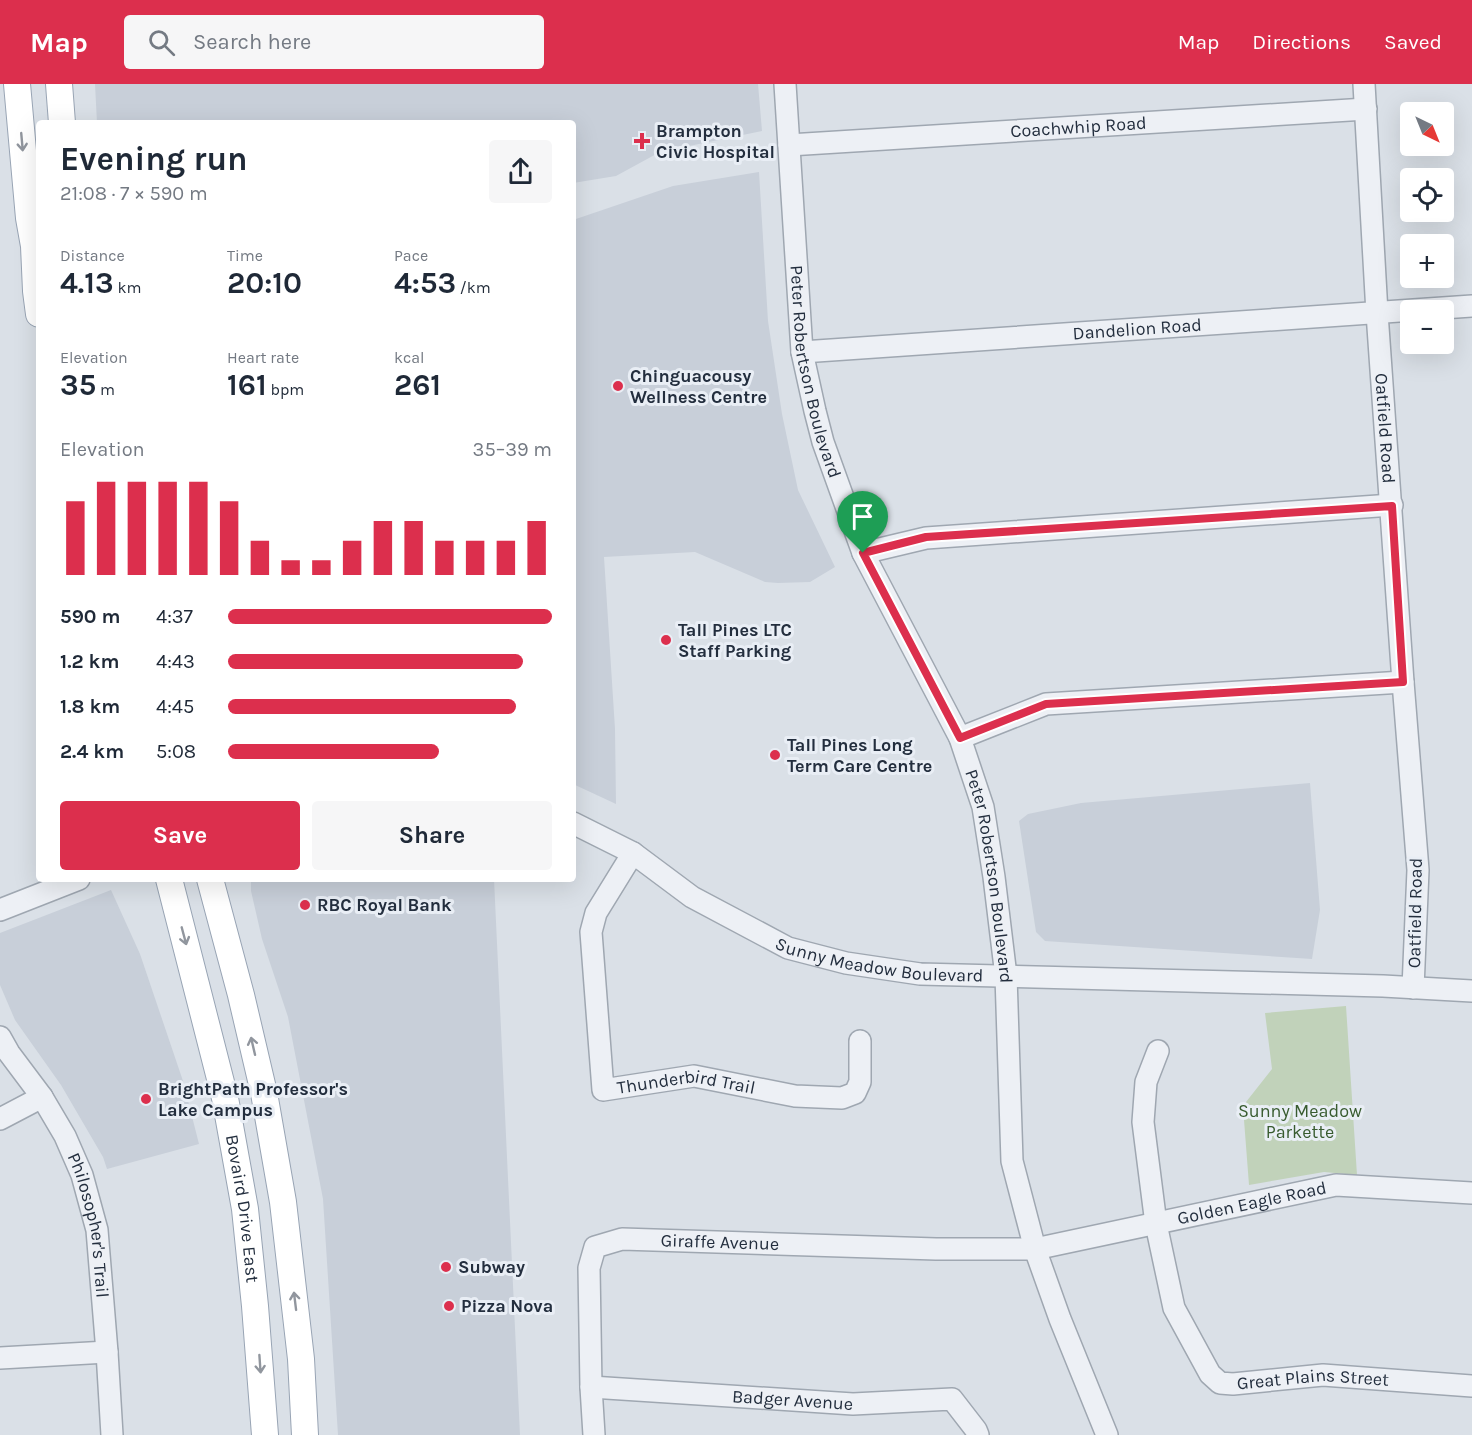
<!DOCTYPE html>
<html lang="en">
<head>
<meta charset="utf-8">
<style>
	:root { --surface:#fff; --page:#f6f6f7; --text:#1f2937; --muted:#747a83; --accent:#dc2f4d }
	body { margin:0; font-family:Karla,sans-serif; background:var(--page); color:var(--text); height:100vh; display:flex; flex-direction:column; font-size:22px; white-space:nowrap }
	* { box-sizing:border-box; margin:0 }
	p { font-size:20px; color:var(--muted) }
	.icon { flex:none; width:33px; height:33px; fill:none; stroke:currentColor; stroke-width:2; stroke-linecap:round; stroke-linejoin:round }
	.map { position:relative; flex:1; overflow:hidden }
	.sheet { position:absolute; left:36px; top:36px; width:540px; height:762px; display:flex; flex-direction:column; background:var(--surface); border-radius:6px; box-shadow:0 6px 24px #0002 }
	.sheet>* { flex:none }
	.needle { width:39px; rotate:137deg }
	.fabs { position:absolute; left:1400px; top:18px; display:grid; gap:12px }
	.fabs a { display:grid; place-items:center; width:54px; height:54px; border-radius:6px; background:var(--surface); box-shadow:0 6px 24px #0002; font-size:30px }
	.pin { position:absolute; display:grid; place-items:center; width:51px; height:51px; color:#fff; margin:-62px -26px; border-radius:50% 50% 50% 0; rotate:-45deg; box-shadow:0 0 6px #0007 }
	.pin .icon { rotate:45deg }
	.round { display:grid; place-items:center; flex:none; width:63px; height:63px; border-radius:6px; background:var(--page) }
	.head { display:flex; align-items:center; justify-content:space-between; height:102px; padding:0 24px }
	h1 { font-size:33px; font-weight:700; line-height:45px }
	.metrics { display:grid; grid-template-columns:repeat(3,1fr); gap:9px; height:102px; padding:6px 24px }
	.metrics div { display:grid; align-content:center }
	.metrics b { font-size:30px; font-weight:700 }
	.metrics small { font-size:16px; font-weight:400 }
	.metrics p { font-size:16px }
	.chart { height:168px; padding:12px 24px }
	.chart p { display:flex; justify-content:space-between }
	.chart svg { width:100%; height:108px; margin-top:6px; stroke:var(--accent); stroke-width:6 }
	.button { display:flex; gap:12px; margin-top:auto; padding:12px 24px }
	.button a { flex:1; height:69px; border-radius:6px; background:var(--accent); color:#fff; font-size:24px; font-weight:700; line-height:69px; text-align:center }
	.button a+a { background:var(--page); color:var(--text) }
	ul { padding:0 24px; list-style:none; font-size:20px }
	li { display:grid; grid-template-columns:96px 72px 1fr; align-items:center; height:45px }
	li i { height:15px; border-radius:8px; background:var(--accent) }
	header { display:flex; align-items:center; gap:36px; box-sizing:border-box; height:84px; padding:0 30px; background:var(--accent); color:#fff }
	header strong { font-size:28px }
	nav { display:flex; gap:33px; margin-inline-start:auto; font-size:21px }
	.search { width:420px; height:54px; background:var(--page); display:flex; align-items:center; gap:15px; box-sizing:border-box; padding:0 21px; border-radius:6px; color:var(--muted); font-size:22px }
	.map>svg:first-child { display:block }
</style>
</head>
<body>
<header>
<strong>Map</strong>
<div class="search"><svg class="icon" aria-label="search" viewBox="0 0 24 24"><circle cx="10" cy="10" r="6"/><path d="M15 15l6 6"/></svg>Search here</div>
<nav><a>Map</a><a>Directions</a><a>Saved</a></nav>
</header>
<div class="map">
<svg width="1472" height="1351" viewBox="0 0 1472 1351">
	<rect width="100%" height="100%" fill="#dae0e7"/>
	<g fill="#c8cfd9">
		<path d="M 95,0 L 758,0 L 762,47 L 660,68 L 616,92 L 573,99 L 573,39 L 97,39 Z"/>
		<path d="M 759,88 L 768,237 L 782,330 L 798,406 L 835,483 L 810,498 L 778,499 L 765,498 L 695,468 L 604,473 L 615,645 L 616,720 L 573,700 L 573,136 L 673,102 Z"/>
		<path d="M 1310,699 L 1320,826 L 1312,875 L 1045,857 L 1036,848 L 1019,737 L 1028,730 L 1081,719 Z"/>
		<path d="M 251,795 L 494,795 L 520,1351 L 338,1351 L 323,1115 L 288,933 L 262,855 L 251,807 Z"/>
		<path d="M 111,806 L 140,870 L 183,997 L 199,1060 L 107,1085 L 103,1073 L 61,1001 L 15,936 L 0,901 L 0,849 Z"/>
	</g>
	<path fill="#c1d2ba" d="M 1346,922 L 1357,1091 L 1324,1088 L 1249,1101 L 1244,1036 L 1246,1018 L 1272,985 L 1265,929 Z"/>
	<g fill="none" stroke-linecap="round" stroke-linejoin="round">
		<g stroke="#9fa7b1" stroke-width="24">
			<g id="minor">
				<path id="s1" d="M 785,0 L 802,268 L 815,327 L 823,358 L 863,469 L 960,654 L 983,723 L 994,793 L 1006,892 L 1012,1077 L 1035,1165 L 1060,1235 L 1107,1351"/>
				<path id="s2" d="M 1364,0 L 1377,229 L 1403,598 L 1418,786 L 1413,904"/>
				<path id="s3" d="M 789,61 L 1366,25"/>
				<path id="s4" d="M 802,268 L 1472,222"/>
				<path d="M 863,469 L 926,454 L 1392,421"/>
				<path d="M 960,654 L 1046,620 L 1403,598"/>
				<path id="s5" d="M 573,739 L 633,769 L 692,813 L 788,864 L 846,879 L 920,890 L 1383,902 L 1472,907"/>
				<path id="s6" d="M 633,769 L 596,829 L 591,848 L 603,1006 L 694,992 L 795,1012 L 842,1014 L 855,1009 L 860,998 L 860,957"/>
				<path d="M 0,826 L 79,795"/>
				<path id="s7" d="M 0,953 L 9,969 L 42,1013 L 65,1052 L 82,1091 L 97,1146 L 107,1268 L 112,1351"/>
				<path id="s8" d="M 1158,967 L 1146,998 L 1143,1038 L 1156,1140 L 1174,1224 L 1210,1290 L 1220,1299 L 1233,1300 L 1323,1291 L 1472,1302"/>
				<path d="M 0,1035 L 42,1013"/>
				<path d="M 0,1274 L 107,1268"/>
				<path id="s9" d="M 591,1303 L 853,1320 L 952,1315 L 976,1346 L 978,1351"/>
				<path id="s10" d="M 594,1351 L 591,1303 L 589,1184 L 595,1163 L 622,1155 L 936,1165 L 1035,1165 L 1336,1101 L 1472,1109"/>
			</g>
		</g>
		<g stroke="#98a4b4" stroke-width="28">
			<g id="major">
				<path d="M 17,0 L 29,134 L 34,162 L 36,207 L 39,230"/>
				<path d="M 59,0 L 62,39"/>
				<path id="s11" d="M 169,795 L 225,1014 L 245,1125 L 255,1222 L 265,1351"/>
				<path d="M 210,795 L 241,911 L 264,1009 L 283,1118 L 301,1275 L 305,1351"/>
			</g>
		</g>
		<use href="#minor" stroke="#edf0f5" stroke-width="21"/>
		<use href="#major" stroke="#fff" stroke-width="26"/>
	</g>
	<defs><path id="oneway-shaft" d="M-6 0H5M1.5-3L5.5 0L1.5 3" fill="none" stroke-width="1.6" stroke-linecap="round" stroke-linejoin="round" transform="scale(1.5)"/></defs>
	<g stroke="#91969e">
		<use href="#oneway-shaft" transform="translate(22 58) rotate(85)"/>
		<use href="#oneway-shaft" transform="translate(184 852) rotate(75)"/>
		<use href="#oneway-shaft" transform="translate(253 962) rotate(-103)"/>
		<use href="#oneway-shaft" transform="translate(295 1217) rotate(-97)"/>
		<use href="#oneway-shaft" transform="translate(260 1280) rotate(86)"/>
	</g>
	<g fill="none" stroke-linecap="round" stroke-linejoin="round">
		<g stroke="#fff" stroke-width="12">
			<path id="route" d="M 1392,422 L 1403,598 L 1046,620 L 960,654 L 863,469 L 926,453 Z"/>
		</g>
		<use href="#route" stroke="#dc2f4d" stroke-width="8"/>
	</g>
	<g fill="#dc2f4d" stroke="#e9eef5" stroke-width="2">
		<path d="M639 48h6v6h6v6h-6v6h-6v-6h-6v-6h6z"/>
		<circle cx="618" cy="302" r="6"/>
		<circle cx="666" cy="556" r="6"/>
		<circle cx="775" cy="671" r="6"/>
		<circle cx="305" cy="821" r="6"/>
		<circle cx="146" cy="1015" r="6"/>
		<circle cx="446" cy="1183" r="6"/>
		<circle cx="449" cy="1222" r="6"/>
	</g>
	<g text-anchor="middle" stroke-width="6" stroke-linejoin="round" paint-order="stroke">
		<g font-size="18" fill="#232e3e" stroke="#e9eef5">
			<text dy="6" stroke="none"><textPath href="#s3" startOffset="290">Coachwhip Road</textPath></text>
			<text dy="6" stroke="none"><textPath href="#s4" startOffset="336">Dandelion Road</textPath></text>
			<text dy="6" stroke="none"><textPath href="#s1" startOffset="290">Peter Robertson Boulevard</textPath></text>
			<text dy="6" stroke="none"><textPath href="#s2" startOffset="345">Oatfield Road</textPath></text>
			<text dy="6" stroke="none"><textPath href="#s1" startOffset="830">Peter Robertson Boulevard</textPath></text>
			<text transform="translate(1415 829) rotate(-89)" y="6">Oatfield Road</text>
			<text dy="6" stroke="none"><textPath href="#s5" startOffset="342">Sunny Meadow Boulevard</textPath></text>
			<text dy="6" stroke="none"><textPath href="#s6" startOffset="333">Thunderbird Trail</textPath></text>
			<text dy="6" stroke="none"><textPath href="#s10" startOffset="852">Golden Eagle Road</textPath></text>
			<text dy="6" stroke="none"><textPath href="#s11" startOffset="338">Bovaird Drive East</textPath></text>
			<text dy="6" stroke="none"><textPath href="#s7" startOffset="212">Philosopher's Trail</textPath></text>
			<text dy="6" stroke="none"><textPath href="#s10" startOffset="315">Giraffe Avenue</textPath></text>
			<text dy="6" stroke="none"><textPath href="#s8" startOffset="444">Great Plains Street</textPath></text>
			<text dy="6" stroke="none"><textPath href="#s9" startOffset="202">Badger Avenue</textPath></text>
		</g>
		<g font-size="18" font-weight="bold" fill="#232e3e" stroke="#e9eef5" text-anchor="start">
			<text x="656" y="53">Brampton<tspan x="656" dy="21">Civic Hospital</tspan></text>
			<text x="630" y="298">Chinguacousy<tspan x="630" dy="21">Wellness Centre</tspan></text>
			<text x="678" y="552">Tall Pines LTC<tspan x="678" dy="21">Staff Parking</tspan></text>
			<text x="787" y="667">Tall Pines Long<tspan x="787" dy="21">Term Care Centre</tspan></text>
			<text x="317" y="827">RBC Royal Bank</text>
			<text x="158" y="1011">BrightPath Professor's<tspan x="158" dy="21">Lake Campus</tspan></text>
			<text x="458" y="1189">Subway</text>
			<text x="461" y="1228">Pizza Nova</text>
		</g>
		<g font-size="18" fill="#385b2f" stroke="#e9eef5">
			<text x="1300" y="1033">Sunny Meadow<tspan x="1300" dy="21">Parkette</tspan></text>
		</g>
	</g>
</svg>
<div class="fabs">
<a><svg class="needle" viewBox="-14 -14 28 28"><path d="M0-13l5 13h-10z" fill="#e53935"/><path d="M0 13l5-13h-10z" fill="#747a83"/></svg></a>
<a><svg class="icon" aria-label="locate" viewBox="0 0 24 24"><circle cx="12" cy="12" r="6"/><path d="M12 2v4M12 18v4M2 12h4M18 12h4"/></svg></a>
<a>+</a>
<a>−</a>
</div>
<div class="pin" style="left:863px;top:469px;background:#1e9e55"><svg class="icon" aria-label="arrive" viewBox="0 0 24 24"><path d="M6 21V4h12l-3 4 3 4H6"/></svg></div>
<section class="sheet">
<div class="head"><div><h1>Evening run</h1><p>21:08 · 7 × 590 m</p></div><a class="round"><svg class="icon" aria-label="share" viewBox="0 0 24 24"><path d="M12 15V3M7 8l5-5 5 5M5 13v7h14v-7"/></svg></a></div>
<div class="metrics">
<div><p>Distance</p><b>4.13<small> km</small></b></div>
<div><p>Time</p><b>20:10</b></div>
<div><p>Pace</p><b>4:53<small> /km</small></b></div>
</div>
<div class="metrics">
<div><p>Elevation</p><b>35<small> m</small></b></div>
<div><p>Heart rate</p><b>161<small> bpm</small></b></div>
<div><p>kcal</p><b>261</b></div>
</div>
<div class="chart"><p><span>Elevation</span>35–39 m</p>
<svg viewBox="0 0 160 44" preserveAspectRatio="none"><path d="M5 44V14M15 44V6M25 44V6M35 44V6M45 44V6M55 44V14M65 44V30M75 44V38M85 44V38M95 44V30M105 44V22M115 44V22M125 44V30M135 44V30M145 44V30M155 44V22"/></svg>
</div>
<ul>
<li><b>590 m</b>4:37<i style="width:100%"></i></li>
<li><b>1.2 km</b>4:43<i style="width:91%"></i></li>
<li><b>1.8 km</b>4:45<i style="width:89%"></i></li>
<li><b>2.4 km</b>5:08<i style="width:65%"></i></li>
</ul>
<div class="button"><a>Save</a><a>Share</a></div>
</section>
</div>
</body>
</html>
